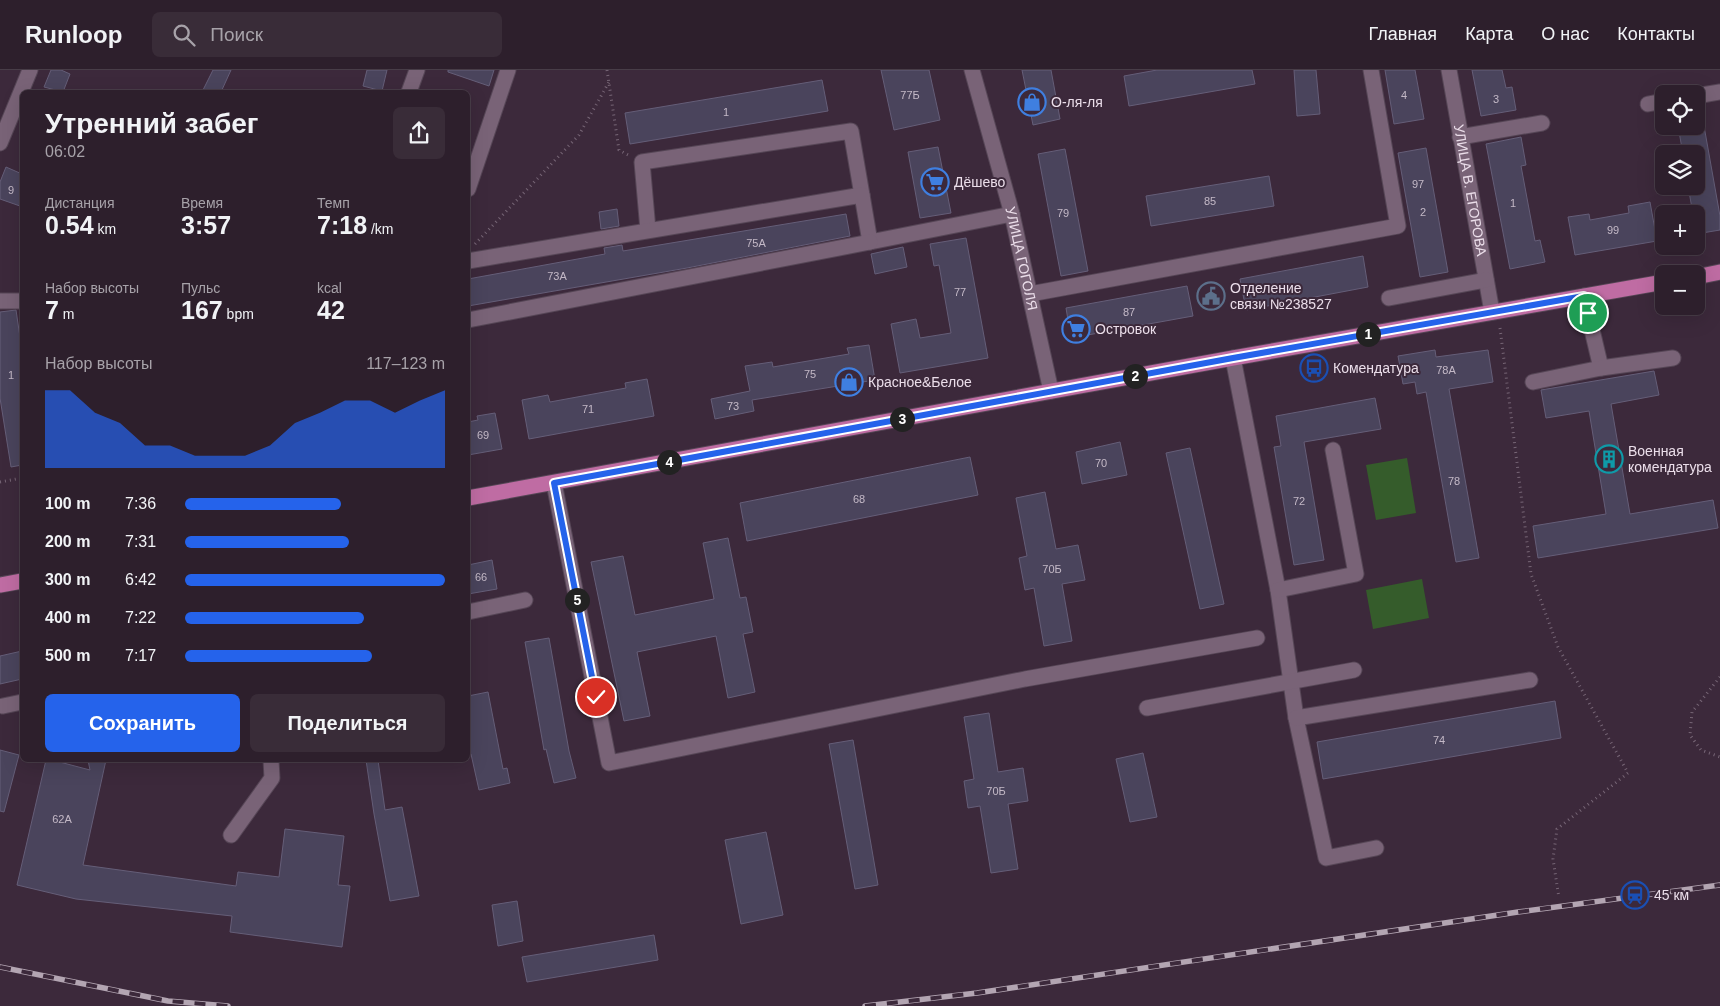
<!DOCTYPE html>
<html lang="ru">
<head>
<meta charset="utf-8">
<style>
	:root { --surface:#2d1f2c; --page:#392c38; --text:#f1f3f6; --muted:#a7a2a9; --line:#483d48; --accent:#2563eb }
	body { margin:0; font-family:Arial,sans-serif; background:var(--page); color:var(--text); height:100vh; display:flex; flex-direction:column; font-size:19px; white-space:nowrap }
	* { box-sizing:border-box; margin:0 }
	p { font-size:16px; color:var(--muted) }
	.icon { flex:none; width:28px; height:28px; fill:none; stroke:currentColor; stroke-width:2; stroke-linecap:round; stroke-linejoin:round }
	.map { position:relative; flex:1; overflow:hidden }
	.sheet { position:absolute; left:20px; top:20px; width:450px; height:672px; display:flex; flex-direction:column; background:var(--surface); border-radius:8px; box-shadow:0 5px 20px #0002,0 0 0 1px var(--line) }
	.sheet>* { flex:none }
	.tools { position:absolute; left:1655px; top:15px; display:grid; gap:10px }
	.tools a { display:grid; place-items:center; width:50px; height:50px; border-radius:8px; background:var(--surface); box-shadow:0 5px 20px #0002,0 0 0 1px var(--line); font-size:25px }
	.pin { position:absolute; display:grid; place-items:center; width:42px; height:42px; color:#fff; margin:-21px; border:2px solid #fff; border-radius:50%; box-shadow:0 1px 5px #0007 }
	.km { position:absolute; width:25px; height:25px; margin:-12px; border-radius:50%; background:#222; color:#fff; font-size:14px; line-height:25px; text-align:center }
	.round { display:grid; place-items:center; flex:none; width:52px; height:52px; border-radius:8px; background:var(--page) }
	.overview { display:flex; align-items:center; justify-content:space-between; height:85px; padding:0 25px }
	h1 { font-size:28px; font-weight:600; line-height:38px }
	.stats { display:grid; grid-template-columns:repeat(3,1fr); gap:8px; height:85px; padding:5px 25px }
	.stats div { display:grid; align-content:center }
	.stats b { font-size:25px; font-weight:600 }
	.stats small { font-size:14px; font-weight:400 }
	.stats p { font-size:14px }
	.chart { height:140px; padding:10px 25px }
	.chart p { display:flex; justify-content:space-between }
	.chart svg { width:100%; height:90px; margin-top:5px; fill:var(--accent); opacity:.7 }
	.action { display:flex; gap:10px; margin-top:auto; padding:10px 25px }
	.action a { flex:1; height:58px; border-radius:8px; background:var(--accent); color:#fff; font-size:20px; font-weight:600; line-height:58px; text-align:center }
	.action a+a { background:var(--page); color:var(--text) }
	ul { padding:0 25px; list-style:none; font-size:16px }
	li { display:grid; grid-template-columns:80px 60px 1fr; align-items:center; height:38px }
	li i { height:12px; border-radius:6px; background:var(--accent) }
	header { display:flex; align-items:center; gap:30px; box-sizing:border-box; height:70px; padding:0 25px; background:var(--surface); border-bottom:1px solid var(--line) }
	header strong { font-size:24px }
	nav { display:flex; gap:28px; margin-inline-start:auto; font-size:18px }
	.search { width:350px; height:45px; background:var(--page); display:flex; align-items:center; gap:12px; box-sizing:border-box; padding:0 18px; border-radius:8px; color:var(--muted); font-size:19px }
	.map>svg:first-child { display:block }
</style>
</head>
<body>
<header>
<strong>Runloop</strong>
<div class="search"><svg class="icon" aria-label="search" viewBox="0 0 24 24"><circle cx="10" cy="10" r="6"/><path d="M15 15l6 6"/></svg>Поиск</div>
<nav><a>Главная</a><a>Карта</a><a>О нас</a><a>Контакты</a></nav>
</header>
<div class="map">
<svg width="1720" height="936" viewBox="0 0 1720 936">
	<rect width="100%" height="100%" fill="#3c293b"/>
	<g fill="#355c2b">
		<path d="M 1407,388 L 1416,443 L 1376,450 L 1366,395 Z"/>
		<path d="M 1422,509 L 1429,548 L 1373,559 L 1366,520 Z"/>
	</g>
	<g fill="#4a445c" stroke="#655e78">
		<path d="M 51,0 L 61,0 L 70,4 L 63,22 L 44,17 Z"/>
		<path d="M 213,0 L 231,0 L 221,22 L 202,22 Z"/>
		<path d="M 367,0 L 387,0 L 382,21 L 363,16 Z"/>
		<path d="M 448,0 L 494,0 L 489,16 L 448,2 Z"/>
		<path d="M 881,0 L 929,0 L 940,50 L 894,60 Z"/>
		<path d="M 1022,0 L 1051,0 L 1060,49 L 1033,55 Z"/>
		<path d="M 1157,0 L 1252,0 L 1255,14 L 1129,36 L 1124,6 Z"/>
		<path d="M 1294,0 L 1316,0 L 1320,44 L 1297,46 Z"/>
		<path d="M 1385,0 L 1415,0 L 1424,49 L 1394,54 Z"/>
		<path d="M 1472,0 L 1502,0 L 1506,18 L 1512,17 L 1516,40 L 1481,46 Z"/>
		<path d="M 822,10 L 828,41 L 630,74 L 625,43 Z"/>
		<path d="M 1678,56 L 1704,56 L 1720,146 L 1720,160 L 1696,164 L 1696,144 L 1693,144 L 1688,116 L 1696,116 L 1696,84 L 1683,84 Z"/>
		<path d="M 1521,67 L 1526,95 L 1521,96 L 1535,171 L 1540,170 L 1545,192 L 1510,199 L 1486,74 Z"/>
		<path d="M 938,77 L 951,143 L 920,148 L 908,82 Z"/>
		<path d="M 1426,78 L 1448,202 L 1420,207 L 1398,83 Z"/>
		<path d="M 1065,79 L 1088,201 L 1061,206 L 1038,84 Z"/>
		<path d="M 6,97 L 22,104 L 22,128 L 20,136 L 0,129 L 0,112 Z"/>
		<path d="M 1269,106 L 1274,136 L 1151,156 L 1146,126 Z"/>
		<path d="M 1650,132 L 1657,171 L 1575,185 L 1568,147 L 1589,144 L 1590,150 L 1629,143 L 1628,136 Z"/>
		<path d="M 617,139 L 619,156 L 601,159 L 599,142 Z"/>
		<path d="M 846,144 L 850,166 L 687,198 L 468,236 L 468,209 L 605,184 L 604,178 L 622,175 L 623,181 Z"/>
		<path d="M 966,168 L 988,288 L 900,303 L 891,254 L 916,249 L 920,268 L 951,263 L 939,195 L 934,196 L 930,174 Z"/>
		<path d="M 903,177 L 907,197 L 875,204 L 871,184 Z"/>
		<path d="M 1363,186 L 1368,217 L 1246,240 L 1240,209 Z"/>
		<path d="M 1187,216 L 1193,246 L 1071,268 L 1066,238 Z"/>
		<path d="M 16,240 L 22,281 L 22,395 L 11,397 L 0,328 L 0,242 Z"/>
		<path d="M 869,275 L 875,310 L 752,330 L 754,341 L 715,349 L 711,329 L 750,321 L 745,296 L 772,292 L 773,297 L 849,284 L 847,278 Z"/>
		<path d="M 1435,280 L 1436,287 L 1488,280 L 1493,312 L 1449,319 L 1479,488 L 1456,492 L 1426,322 L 1417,324 L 1415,312 L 1403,314 L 1398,286 Z"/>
		<path d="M 1654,301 L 1659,325 L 1611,334 L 1630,444 L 1713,430 L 1718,458 L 1538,488 L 1533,456 L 1606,444 L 1589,341 L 1546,348 L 1541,320 Z"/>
		<path d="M 647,309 L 654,346 L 529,369 L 522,330 L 548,325 L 550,332 L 626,318 L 625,313 Z"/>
		<path d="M 1375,328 L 1381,359 L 1304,372 L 1324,490 L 1294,495 L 1274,377 L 1281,376 L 1276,346 Z"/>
		<path d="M 495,343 L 502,379 L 468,385 L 468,352 L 478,350 L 477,346 Z"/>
		<path d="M 1120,372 L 1127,405 L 1082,414 L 1076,382 Z"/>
		<path d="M 1190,378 L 1224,534 L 1200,539 L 1166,383 Z"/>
		<path d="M 970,387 L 978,425 L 747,471 L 740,433 Z"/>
		<path d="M 1045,422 L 1056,479 L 1078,475 L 1085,510 L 1062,514 L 1072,571 L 1044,576 L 1034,518 L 1025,520 L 1019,488 L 1027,486 L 1016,428 Z"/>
		<path d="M 728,468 L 740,528 L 746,527 L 753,562 L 743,564 L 755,622 L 728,628 L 716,566 L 637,582 L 650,646 L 624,651 L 591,492 L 623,486 L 635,545 L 714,529 L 703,473 Z"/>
		<path d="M 492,490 L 497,519 L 468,524 L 468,495 Z"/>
		<path d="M 549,568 L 569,681 L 576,708 L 554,713 L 546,679 L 544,680 L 525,572 Z"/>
		<path d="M 22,581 L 22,609 L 0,614 L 0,586 Z"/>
		<path d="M 488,622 L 503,699 L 507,698 L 510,713 L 479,720 L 471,684 L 468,685 L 468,626 Z"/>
		<path d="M 1555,631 L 1561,668 L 1323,709 L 1317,672 Z"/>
		<path d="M 989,643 L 998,702 L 1023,698 L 1028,731 L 1008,734 L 1018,799 L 991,803 L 980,736 L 968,738 L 964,711 L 974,709 L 964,647 Z"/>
		<path d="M 853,670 L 878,815 L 855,819 L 829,674 Z"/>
		<path d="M 0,680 L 19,685 L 4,742 L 0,741 Z"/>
		<path d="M 1143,683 L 1157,747 L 1130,752 L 1116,689 Z"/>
		<path d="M 46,690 L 52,690 L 90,700 L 88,690 L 106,690 L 83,795 L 236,816 L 238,802 L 279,807 L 285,759 L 344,766 L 338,815 L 350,816 L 342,877 L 230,862 L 232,846 L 76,829 L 17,815 Z"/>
		<path d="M 366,690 L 378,690 L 385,740 L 402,737 L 419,826 L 390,831 L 374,744 Z"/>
		<path d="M 766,762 L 783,845 L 741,854 L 725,770 Z"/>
		<path d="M 517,831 L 523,871 L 498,876 L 492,835 Z"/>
		<path d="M 654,865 L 658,890 L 527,912 L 522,887 Z"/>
	</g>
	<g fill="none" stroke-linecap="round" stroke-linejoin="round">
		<g stroke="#564656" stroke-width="17">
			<g id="minor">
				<path id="s1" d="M 972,0 L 1012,144 L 1051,321"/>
				<path id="s2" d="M 1449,0 L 1492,242"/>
				<path d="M 409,22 L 417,0"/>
				<path d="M 1696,26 L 1720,22"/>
				<path d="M 1648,34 L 1664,31"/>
				<path d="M 1460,67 L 1542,53"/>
				<path d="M 0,73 L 30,0"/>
				<path d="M 468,119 L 508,0"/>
				<path d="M 648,160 L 642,92 L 851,61 L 862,125"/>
				<path d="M 468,191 L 862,125 L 870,172 L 1012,144"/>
				<path d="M 1030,224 L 1398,156 L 1371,0"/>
				<path d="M 1584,226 L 1601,298"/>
				<path d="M 1389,228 L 1486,210"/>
				<path d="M 0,231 L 22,231"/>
				<path d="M 468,250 L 870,172"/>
				<path d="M 1233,288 L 1278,520 L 1296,648 L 1326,788 L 1376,778"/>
				<path d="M 1533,312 L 1601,298 L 1673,288"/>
				<path d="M 554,413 L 609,693 L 1025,609 L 1257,568"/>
				<path d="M 1278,520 L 1356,504 L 1333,380"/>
				<path d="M 468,542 L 525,530"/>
				<path d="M 3,636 L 22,632"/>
				<path d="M 1147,638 L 1354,600"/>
				<path d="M 1296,648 L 1530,610"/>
				<path d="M 231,765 L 272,708 L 271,690"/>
			</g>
		</g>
		<g stroke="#564656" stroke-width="17">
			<g id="major">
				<path d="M 1696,207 L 1720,202"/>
				<path d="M 468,428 L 1233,288 L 1664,212"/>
				<path d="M 0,515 L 22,511"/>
			</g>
		</g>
		<g stroke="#776676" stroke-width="3" stroke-dasharray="1 4" stroke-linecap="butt">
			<path d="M 607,0 L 619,80 L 630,86"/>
			<path d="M 475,174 L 579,65 L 609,12"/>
			<path d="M 1500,258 L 1531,504 L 1558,577 L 1628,703 L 1557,759 L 1553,789 L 1559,828"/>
			<path d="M 0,412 L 22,408"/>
			<path d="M 1720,607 L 1692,642 L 1690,665 L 1701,680 L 1720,687"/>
		</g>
		<use href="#minor" stroke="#796377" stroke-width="15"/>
		<use href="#major" stroke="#bf6ca3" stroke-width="15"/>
		<g stroke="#b3a5b2" stroke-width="5.5">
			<g id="rail">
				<path d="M 0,897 L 168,931 L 228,936"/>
				<path d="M 865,936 L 977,923 L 1518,842 L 1720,815"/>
			</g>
		</g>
		<use href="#rail" stroke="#3c293b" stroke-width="4" stroke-dasharray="11" stroke-linecap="butt"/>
	</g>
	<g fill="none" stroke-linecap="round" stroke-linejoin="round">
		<g stroke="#fff" stroke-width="10">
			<path id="route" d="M 596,627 L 554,413 L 1233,288 L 1584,226 L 1588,243"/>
		</g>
		<use href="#route" stroke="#2563eb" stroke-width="6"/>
	</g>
	<defs>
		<g id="shop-ring" transform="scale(1.4375)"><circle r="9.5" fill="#3c293b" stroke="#3f7fe0" stroke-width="1.5"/><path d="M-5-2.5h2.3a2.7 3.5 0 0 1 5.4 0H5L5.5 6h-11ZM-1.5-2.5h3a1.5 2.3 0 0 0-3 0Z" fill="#3f7fe0"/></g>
		<g id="supermarket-ring" transform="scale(1.4375)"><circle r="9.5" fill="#3c293b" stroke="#3f7fe0" stroke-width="1.5"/><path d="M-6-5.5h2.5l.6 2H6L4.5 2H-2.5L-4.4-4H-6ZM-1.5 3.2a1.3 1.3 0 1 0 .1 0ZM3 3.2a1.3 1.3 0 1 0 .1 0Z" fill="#3f7fe0"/></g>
		<g id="civic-ring" transform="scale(1.4375)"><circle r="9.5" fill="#3c293b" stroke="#5c6f8a" stroke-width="1.5"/><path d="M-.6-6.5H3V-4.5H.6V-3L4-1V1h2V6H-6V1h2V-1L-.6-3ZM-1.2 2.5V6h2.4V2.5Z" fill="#5c6f8a"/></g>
		<g id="bus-ring" transform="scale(1.4375)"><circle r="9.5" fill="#3c293b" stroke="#1a4fb4" stroke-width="1.5"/><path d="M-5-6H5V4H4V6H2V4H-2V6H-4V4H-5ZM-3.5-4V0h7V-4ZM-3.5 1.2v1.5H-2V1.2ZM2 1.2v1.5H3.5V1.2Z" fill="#1a4fb4"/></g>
		<g id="building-ring" transform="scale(1.4375)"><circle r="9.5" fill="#3c293b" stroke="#0f9aa8" stroke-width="1.5"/><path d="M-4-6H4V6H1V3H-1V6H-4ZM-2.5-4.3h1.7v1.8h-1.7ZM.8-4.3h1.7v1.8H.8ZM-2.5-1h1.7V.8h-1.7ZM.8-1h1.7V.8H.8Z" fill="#0f9aa8"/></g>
		<g id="station-ring" transform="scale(1.4375)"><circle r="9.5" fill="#3c293b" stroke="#1a4fb4" stroke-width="1.5"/><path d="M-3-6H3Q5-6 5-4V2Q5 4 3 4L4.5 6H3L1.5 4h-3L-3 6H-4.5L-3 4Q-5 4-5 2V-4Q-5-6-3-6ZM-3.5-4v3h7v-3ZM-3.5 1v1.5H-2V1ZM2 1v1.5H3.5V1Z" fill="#1a4fb4"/></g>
	</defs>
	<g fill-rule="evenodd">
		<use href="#shop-ring" x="1032" y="32"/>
		<use href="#supermarket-ring" x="935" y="112"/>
		<use href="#civic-ring" x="1211" y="226"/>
		<use href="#supermarket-ring" x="1076" y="259"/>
		<use href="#bus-ring" x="1314" y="298"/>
		<use href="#shop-ring" x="849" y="312"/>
		<use href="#building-ring" x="1609" y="389"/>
		<use href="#station-ring" x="1635" y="825"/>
	</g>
	<g text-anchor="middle" stroke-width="4" stroke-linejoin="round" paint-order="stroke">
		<g font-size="11" fill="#c3b8c6">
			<text x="910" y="29">77Б</text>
			<text x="1404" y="29">4</text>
			<text x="1496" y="33">3</text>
			<text x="726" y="46">1</text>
			<text x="1418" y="118">97</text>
			<text x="11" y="124">9</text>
			<text x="1210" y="135">85</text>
			<text x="1513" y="137">1</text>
			<text x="1423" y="146">2</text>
			<text x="1063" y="147">79</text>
			<text x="1613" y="164">99</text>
			<text x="756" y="177">75А</text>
			<text x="557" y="210">73А</text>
			<text x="960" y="226">77</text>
			<text x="1129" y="246">87</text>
			<text x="1446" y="304">78А</text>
			<text x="810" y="308">75</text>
			<text x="11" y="309">1</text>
			<text x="733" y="340">73</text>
			<text x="588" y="343">71</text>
			<text x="483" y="369">69</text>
			<text x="1101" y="397">70</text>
			<text x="1454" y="415">78</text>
			<text x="859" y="433">68</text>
			<text x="1299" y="435">72</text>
			<text x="1052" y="503">70Б</text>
			<text x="481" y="511">66</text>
			<text x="1439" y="674">74</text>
			<text x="996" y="725">70Б</text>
			<text x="62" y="753">62А</text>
		</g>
		<g font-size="14" fill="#ebdeea" stroke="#3c293b" text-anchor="start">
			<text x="1051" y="37">О-ля-ля</text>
			<text x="954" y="117">Дёшево</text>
			<text x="1230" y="223">Отделение<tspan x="1230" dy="16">связи №238527</tspan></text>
			<text x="1095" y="264">Островок</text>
			<text x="1333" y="303">Комендатура</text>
			<text x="868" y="317">Красное&amp;Белое</text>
			<text x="1628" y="386">Военная<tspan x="1628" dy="16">комендатура</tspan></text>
			<text x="1654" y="830">45 км</text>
		</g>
		<g font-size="14" fill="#ebdeea" stroke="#3c293b">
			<text dy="5" stroke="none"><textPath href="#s2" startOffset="122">УЛИЦА В. ЕГОРОВА</textPath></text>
			<text dy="5" stroke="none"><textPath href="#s1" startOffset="195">УЛИЦА ГОГОЛЯ</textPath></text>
		</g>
	</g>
</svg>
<div class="tools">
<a><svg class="icon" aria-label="locate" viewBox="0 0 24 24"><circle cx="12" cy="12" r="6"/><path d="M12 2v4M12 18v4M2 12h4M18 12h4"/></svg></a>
<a><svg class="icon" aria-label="layers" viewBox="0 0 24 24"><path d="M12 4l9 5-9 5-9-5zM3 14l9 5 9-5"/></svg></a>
<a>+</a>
<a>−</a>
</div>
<div class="pin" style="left:1588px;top:243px;background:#1e9e55"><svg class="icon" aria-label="arrive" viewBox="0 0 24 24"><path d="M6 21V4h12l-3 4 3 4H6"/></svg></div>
<div class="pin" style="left:596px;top:627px;background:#d93025"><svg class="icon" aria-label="check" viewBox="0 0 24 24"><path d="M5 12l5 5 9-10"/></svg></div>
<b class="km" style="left:1368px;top:264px">1</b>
<b class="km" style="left:1135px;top:306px">2</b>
<b class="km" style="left:902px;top:349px">3</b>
<b class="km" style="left:669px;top:392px">4</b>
<b class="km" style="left:577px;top:530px">5</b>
<section class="sheet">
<div class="overview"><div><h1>Утренний забег</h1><p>06:02</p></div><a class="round"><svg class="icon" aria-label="share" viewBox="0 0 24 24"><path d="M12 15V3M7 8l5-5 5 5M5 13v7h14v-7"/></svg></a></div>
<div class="stats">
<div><p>Дистанция</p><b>0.54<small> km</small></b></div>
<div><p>Время</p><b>3:57</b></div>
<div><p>Темп</p><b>7:18<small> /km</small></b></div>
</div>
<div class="stats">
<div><p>Набор высоты</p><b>7<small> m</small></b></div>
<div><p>Пульс</p><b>167<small> bpm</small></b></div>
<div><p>kcal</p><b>42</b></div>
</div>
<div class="chart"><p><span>Набор высоты</span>117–123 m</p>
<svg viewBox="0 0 160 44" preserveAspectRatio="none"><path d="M0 44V6L10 6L20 17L30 22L40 33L50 33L60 38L70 38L80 38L90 33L100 22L110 17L120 11L130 11L140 17L150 11L160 6V44z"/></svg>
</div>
<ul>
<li><b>100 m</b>7:36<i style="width:60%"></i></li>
<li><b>200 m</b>7:31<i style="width:63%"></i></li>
<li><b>300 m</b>6:42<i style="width:100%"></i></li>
<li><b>400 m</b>7:22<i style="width:69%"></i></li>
<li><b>500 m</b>7:17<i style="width:72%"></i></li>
</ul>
<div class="action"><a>Сохранить</a><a>Поделиться</a></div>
</section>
</div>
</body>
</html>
